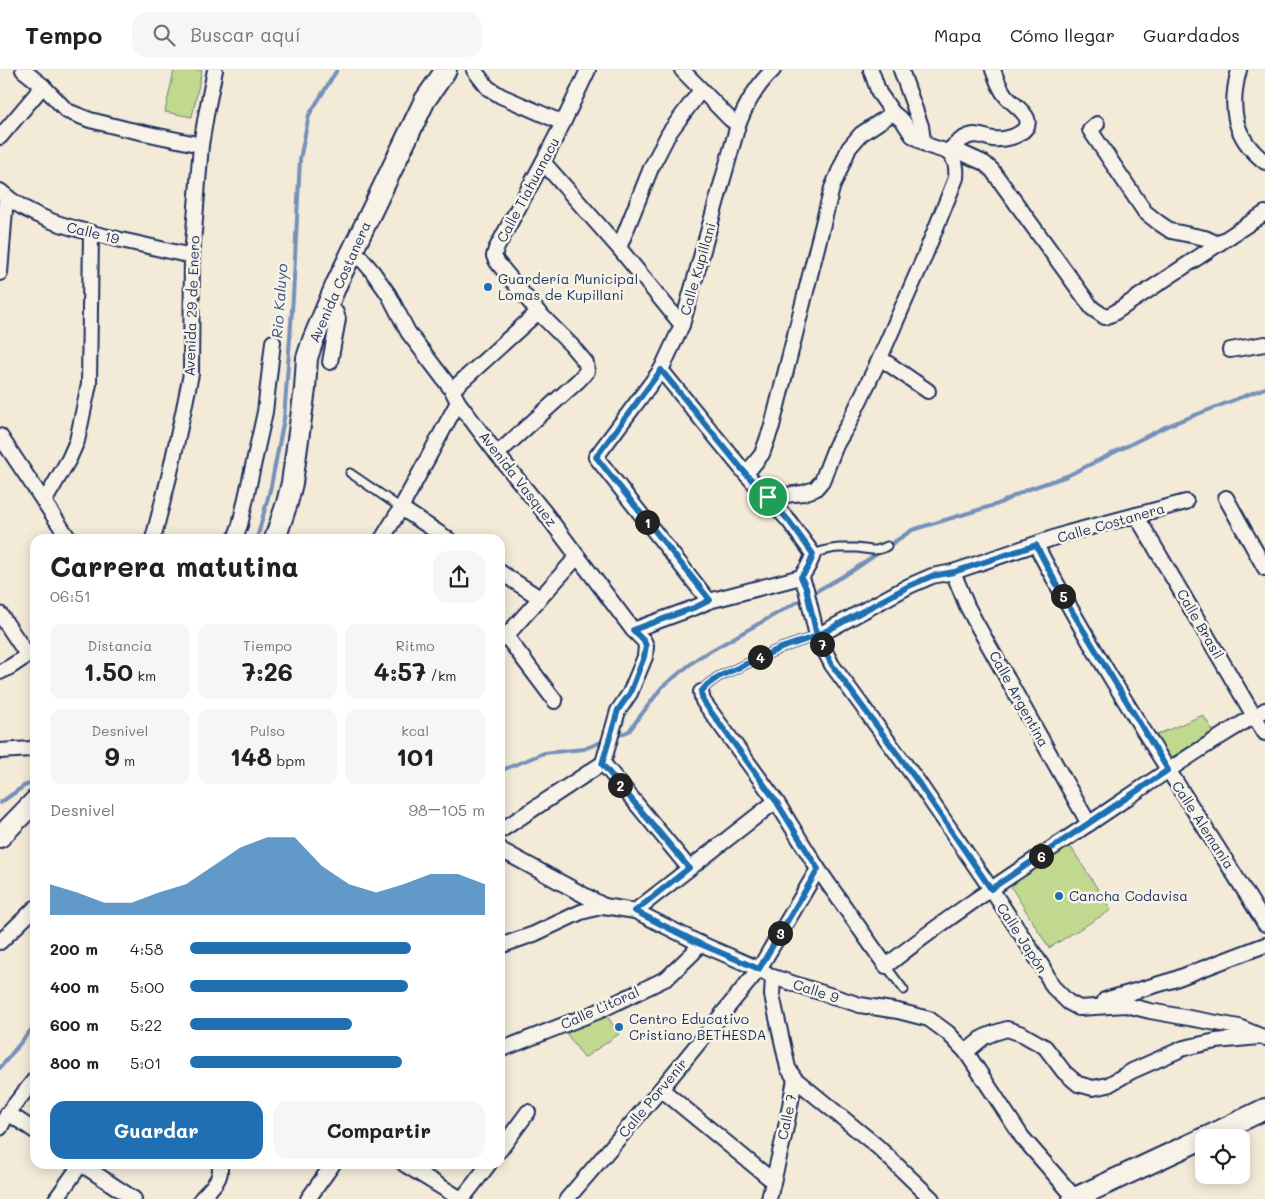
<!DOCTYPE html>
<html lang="es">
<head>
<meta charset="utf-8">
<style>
	:root { --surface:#fff; --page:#f6f6f6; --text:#202124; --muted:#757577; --line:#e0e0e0; --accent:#1f6fb2 }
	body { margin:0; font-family:Mali,sans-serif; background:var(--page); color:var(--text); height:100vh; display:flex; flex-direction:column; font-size:19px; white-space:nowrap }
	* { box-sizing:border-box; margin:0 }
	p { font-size:16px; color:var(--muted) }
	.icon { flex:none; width:28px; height:28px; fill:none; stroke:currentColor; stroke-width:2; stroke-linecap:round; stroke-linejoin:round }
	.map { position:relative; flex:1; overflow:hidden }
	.side { position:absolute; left:30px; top:464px; width:475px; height:635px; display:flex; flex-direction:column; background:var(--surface); border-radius:15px; box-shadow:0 2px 12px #0003 }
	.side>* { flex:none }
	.buttons { position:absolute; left:1195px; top:1059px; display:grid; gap:10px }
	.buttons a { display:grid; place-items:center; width:55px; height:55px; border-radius:10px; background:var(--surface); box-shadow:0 2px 12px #0003; font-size:25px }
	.pin { position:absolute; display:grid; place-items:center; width:42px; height:42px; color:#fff; margin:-21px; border:2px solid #fff; border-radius:50%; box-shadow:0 1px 5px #0007 }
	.km { position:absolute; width:25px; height:25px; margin:-12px; border-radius:50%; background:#222; color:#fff; font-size:14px; line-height:25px; text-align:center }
	.round { display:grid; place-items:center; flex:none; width:52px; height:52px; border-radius:15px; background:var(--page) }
	.head { display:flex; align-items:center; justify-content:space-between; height:85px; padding:0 20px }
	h1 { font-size:28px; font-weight:800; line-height:38px }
	.figures { display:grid; grid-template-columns:repeat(3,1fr); gap:8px; height:85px; padding:5px 20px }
	.figures div { display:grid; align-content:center; border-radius:12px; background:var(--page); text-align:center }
	.figures b { font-size:25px; font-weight:800 }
	.figures small { font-size:14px; font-weight:400 }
	.figures p { font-size:14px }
	.chart { height:140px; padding:10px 20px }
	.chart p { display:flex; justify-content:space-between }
	.chart svg { width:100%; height:90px; margin-top:5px; fill:var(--accent); opacity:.7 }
	.cta { display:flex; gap:10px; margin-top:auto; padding:10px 20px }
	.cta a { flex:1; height:58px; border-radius:15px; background:var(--accent); color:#fff; font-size:20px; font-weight:800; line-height:58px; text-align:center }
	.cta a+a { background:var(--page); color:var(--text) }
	ul { padding:0 20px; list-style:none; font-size:16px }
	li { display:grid; grid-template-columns:80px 60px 1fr; align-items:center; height:38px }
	li i { height:12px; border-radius:6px; background:var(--accent) }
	header { display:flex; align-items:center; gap:30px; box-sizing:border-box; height:70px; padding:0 25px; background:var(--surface); border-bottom:1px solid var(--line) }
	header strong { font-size:24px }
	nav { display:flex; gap:28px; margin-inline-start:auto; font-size:18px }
	.search { width:350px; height:45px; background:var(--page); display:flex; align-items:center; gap:12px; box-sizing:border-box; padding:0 18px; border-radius:15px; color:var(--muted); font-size:19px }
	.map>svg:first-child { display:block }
</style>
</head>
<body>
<header>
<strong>Tempo</strong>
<div class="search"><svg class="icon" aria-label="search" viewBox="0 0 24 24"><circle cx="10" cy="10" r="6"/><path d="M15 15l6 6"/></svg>Buscar aquí</div>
<nav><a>Mapa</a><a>Cómo llegar</a><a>Guardados</a></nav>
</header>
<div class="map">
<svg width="1265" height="1129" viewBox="0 0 1265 1129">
	<rect width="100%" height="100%" fill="#f4ead8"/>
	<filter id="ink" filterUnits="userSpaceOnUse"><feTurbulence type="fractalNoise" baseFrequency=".02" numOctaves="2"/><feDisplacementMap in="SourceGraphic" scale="10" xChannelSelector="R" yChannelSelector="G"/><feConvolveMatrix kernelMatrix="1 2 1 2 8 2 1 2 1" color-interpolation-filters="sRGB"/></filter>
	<g filter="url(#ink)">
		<g fill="#c0d98f" stroke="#6e8476">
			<path d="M 174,0 L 202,0 L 192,47 L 165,42 Z"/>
			<path d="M 1203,645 L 1215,664 L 1168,689 L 1154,666 Z"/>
			<path d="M 1069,774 L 1111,840 L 1049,878 L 1008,812 Z"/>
			<path d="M 603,940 L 619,964 L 584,988 L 567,964 Z"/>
		</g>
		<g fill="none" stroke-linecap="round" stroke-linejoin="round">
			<g stroke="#7491ba" stroke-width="4">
				<path d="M 257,469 L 271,416 L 284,349 L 293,227 L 300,89 L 309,45 L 337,0"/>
				<path d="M 615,667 L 629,661 L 662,617 L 698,588 L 852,501 L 912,460 L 998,434 L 1026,420 L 1067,406 L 1167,356 L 1265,318"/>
				<path d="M 500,701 L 544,683 L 584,679 L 606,670"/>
				<path d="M 0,733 L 24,716 L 35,712"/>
				<path d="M 0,998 L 35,955"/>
			</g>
			<g stroke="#1b2f5e" stroke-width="11">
				<g id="lane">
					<path d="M 350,403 L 401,438"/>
					<path d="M 813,484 C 822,481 831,478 840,478 C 846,478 851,478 856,478 C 868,479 876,483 887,476"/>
					<path d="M 701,622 L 707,615 L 718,607 L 781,578 L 817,566"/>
					<path d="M 886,896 L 904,920"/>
				</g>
			</g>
			<g stroke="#1b2f5e" stroke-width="18">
				<g id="street">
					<path d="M 23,0 L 43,16 L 67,41 L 90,50 L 126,59 L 201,75"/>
					<path d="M 474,0 L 488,18 L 501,26 L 563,53"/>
					<path d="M 682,0 L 730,49 L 738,55"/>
					<path d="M 871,0 L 879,23 L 893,43 L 903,51 L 912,65 L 929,76 L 948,82 L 962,83 L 984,93 L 992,100 L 1092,238 L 1105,247 L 1114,243 L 1265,143"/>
					<path d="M 901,0 L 921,56 L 923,71"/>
					<path d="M 1239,0 C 1229,38 1233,67 1265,92"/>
					<path d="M 1097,54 L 1090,60 L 1145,142 L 1159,153 L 1171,161 L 1205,168 L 1218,174"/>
					<path d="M 0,67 L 43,16"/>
					<path d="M 543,92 L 619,178 L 682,255"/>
					<path d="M 0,121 C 33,151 79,160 121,170 C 145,175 168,181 192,186"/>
					<path d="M 619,178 L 651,98 L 669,63 L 701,20"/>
					<path d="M 354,180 L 372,201 L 389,225 L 408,262 L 452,320 L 458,332 L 497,384 L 545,443 L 633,560 L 644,571 L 646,576 L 645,587 L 630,623 L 618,641 L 603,693"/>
					<path d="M 0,203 L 6,127"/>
					<path d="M 329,233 L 336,243 L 338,249 L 330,292"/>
					<path d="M 1230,280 L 1265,274"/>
					<path d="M 880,288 L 928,321"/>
					<path d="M 661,300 L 746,404 L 789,451 L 813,484 C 811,493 807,499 801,507 L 806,519 L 817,566 L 832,595 L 918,712 L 991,819 L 1042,896 L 1053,917 L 1068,932 L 1079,938 L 1126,935 L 1150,941 L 1239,957 L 1265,968"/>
					<path d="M 452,320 L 538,242"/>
					<path d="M 0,366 L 69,469"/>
					<path d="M 497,384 L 579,310 L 587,301 L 586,293 L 571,275 L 538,242 L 497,192 L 494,186 L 496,179 L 543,92 L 563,53 L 588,0"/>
					<path d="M 746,404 L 762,384 L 772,356 L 832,118 L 849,78 L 861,64 L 893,43"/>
					<path d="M 768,427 L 803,423 L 815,419 L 822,411 L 836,375 L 849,353 L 880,288 L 923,190 L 956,108 C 957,97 956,91 948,82 C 955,74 964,66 974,65 C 981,65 987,68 993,69 C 1001,70 1013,68 1020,63 C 1041,49 1013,36 1005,25 C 999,17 996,8 993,0"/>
					<path d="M 1226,428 L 1265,498"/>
					<path d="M 44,432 L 69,389 L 77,371 L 89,314 L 91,163"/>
					<path d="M 401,438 L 448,469"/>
					<path d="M 1136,445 L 1254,646 L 1265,663"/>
					<path d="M 153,469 L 169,407 L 183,343 L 191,304 L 192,186 L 201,75 L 206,45 L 215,0"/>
					<path d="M 235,469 L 240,455 L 265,342 L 273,272"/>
					<path d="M 382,469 L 401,438 L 458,332"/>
					<path d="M 1036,475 C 1104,606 1188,728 1265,854"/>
					<path d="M 500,502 L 540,528"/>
					<path d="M 953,502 L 967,536 L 975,551 L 1089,754"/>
					<path d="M 709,531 L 596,387 L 661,300 L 682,255 L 738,55 C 746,34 757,15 773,0"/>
					<path d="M 0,544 L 28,586"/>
					<path d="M 633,560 L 696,537 L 709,531 L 801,507"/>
					<path d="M 506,566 L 555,631"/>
					<path d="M 817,566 L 909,516 L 932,506 L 953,502 L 1068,463 L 1186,432"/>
					<path d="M 500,569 L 506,566 L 577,487"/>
					<path d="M 0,602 L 10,597 L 34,581"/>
					<path d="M 701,622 L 703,631 L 776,731 L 818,799 L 886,896 C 951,844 1021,799 1090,753 C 1148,714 1205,674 1265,640"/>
					<path d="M 0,681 L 31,679 L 35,677"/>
					<path d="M 603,693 L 689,798"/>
					<path d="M 500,761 L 603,693"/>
					<path d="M 500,778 L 501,780 L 604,836 L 635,841 L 699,873 L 759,899 L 773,907 L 860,935 L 898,941 L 929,949 L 948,963 L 966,982 L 1022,1067 L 1076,1129"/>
					<path d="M 635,841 L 776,731"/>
					<path d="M 0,872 L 35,838"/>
					<path d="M 500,876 L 534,864 L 581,842 L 604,836"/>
					<path d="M 773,907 L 772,925 L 788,998 L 795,1009 L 878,1077 L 932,1129"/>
					<path d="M 1105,930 L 1173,910 L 1265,875"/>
					<path d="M 500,980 L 599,941 L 667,908 L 693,883 L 699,873"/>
					<path d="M 966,982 L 984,967 L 994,963 L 1007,959 L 1022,964 L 1045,977 L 1064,1002 L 1078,1014 L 1093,1018 L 1108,1015 L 1132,1001 L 1184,978 L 1216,971 L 1259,967"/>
					<path d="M 661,1019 L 773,1111"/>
					<path d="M 8,1043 L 35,1061"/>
					<path d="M 0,1058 L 8,1043 L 35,1009"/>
					<path d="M 500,1080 L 528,1042"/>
					<path d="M 81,1094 L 134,1129"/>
					<path d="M 404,1094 L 461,1129"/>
					<path d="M 56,1129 L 81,1094"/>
					<path d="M 201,1129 C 210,1119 224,1108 219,1094"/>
					<path d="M 308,1129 L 333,1094"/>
					<path d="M 462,1129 L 489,1094"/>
					<path d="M 567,1129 L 661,1019 L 759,899 L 818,799"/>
					<path d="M 769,1129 L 785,1062 L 795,1009"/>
				</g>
			</g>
			<g stroke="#1b2f5e" stroke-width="24">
				<g id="secondary">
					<path d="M 275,469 L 287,433 L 292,413 L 305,319 L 307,288 L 313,270 L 337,213 L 425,30 L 446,0"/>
					<path d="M 0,767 L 35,731"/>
					<path d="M 1205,1068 L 1265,1039"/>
					<path d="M 1073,1129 L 1204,1068"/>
				</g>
			</g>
			<use href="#lane" stroke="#f7f3e8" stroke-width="7"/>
			<use href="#street" stroke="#f7f3e8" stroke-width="14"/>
			<use href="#secondary" stroke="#f7f3e8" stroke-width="20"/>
		</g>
	</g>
	<g fill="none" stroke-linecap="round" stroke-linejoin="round" filter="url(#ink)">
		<g stroke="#fff" stroke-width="10">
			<path id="route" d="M 768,427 L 746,404 L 661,300 L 596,387 L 710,530 L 696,537 L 633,560 L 644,571 L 646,576 L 644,587 L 630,623 L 618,640 L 602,694 L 689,798 L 635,841 L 698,873 L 759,899 L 818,799 L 776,731 L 703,631 L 701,622 L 707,615 L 718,607 L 781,578 L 817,566 L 909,516 L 932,506 L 954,502 L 1036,475 L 1061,523 L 1168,700 L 991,819 L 918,712 L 832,595 L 817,566 L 806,518 L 801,507 C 807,500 811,493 813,484 L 789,451 L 768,427"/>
		</g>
		<use href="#route" stroke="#1f6fb2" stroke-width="6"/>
	</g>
	<g fill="#1f6fb2" stroke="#f7f3e8" stroke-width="2">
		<circle cx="488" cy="217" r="5"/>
		<circle cx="1059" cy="826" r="5"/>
		<circle cx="619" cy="957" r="5"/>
	</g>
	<g text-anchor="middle" stroke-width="5" stroke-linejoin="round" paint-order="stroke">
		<g font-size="14" fill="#1b2f5e" stroke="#f7f3e8">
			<text transform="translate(528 120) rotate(-62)" y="5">Calle Tiahuanacu</text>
			<text transform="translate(93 163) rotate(14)" y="5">Calle 19</text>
			<text transform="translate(698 199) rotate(-74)" y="5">Calle Kupillani</text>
			<text transform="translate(340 212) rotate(-66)" y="5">Avenida Costanera</text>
			<text transform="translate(192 236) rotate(-88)" y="5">Avenida 29 de Enero</text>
			<text transform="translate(518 409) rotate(52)" y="5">Avenida Vasquez</text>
			<text transform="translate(1111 453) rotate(-16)" y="5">Calle Costanera</text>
			<text transform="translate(1200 554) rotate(60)" y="5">Calle Brasil</text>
			<text transform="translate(1019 629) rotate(61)" y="5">Calle Argentina</text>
			<text transform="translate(1203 755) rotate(57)" y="5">Calle Alemania</text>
			<text transform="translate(1022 868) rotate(57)" y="5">Calle Japón</text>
			<text transform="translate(816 921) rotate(18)" y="5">Calle 9</text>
			<text transform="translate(600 938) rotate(-24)" y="5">Calle Litoral</text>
			<text transform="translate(653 1028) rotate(-50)" y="5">Calle Porvenir</text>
			<text transform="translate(787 1047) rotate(-78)" y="5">Calle 7</text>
		</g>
		<g font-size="14" fill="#1b2f5e" stroke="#f7f3e8" text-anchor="start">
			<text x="498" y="214">Guardería Municipal<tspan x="498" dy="16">Lomas de Kupillani</tspan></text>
			<text x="1069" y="831">Cancha Codavisa</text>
			<text x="629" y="954">Centro Educativo<tspan x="629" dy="16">Cristiano BETHESDA</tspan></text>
		</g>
		<g font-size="15" font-style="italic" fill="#39507d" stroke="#f7f3e8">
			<text transform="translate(280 231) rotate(-86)" y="5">Rio Kaluyo</text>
		</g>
	</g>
</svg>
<div class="buttons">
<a><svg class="icon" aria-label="locate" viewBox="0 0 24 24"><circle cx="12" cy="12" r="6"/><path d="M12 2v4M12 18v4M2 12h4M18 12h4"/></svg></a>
</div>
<div class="pin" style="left:768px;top:427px;background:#1e9e55"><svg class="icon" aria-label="arrive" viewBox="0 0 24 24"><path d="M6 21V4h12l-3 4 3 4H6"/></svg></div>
<b class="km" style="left:647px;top:452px">1</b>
<b class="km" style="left:620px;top:715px">2</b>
<b class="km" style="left:780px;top:863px">3</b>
<b class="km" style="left:760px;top:587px">4</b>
<b class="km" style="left:1063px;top:526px">5</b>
<b class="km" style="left:1041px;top:786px">6</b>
<b class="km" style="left:822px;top:574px">7</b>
<section class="side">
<div class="head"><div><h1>Carrera matutina</h1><p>06:51</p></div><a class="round"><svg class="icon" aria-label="share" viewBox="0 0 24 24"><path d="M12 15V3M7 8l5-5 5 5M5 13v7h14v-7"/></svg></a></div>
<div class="figures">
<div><p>Distancia</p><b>1.50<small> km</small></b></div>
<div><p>Tiempo</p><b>7:26</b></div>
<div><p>Ritmo</p><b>4:57<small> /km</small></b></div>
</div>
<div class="figures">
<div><p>Desnivel</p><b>9<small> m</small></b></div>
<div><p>Pulso</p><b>148<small> bpm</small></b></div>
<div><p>kcal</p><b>101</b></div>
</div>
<div class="chart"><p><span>Desnivel</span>98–105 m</p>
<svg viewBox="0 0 160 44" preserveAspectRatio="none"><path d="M0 44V29L10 33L20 38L30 38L40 33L50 29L60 20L70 11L80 6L90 6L100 20L110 29L120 33L130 29L140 24L150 24L160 29V44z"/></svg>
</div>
<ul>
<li><b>200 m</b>4:58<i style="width:75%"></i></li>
<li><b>400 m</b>5:00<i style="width:74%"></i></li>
<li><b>600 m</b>5:22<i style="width:55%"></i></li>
<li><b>800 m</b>5:01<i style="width:72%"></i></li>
</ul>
<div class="cta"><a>Guardar</a><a>Compartir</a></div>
</section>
</div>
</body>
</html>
